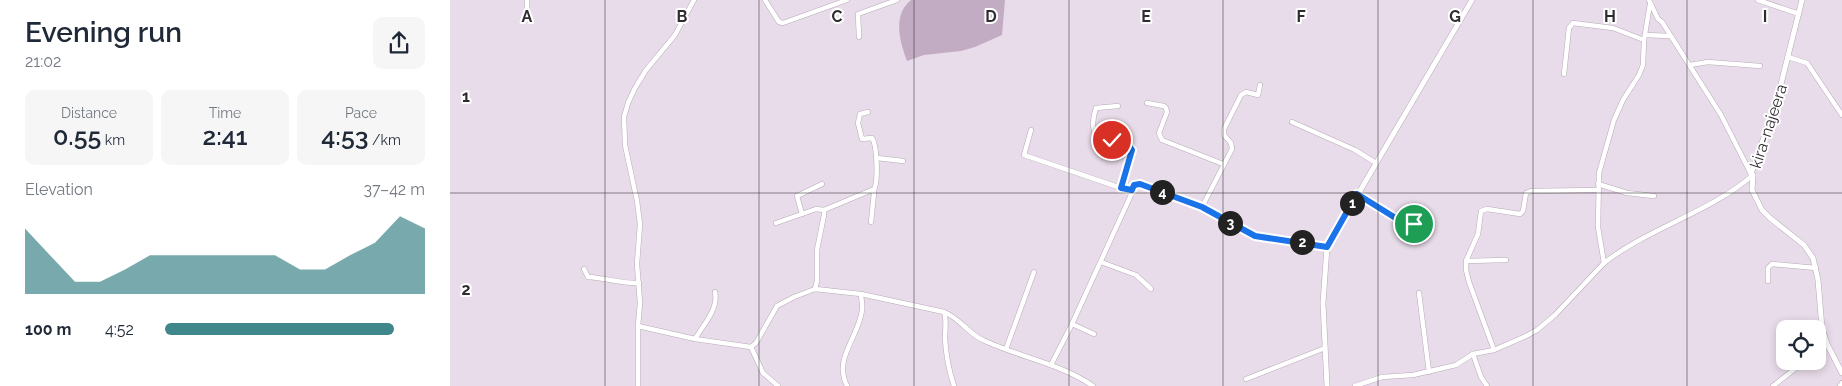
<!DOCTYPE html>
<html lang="en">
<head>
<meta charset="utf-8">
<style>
	:root { --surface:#fff; --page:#f6f6f7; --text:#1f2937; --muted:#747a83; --accent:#3f878b }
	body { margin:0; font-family:Raleway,sans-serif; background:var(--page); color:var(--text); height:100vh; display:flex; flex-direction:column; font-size:19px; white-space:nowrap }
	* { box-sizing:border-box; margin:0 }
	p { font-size:16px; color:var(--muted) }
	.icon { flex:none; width:28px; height:28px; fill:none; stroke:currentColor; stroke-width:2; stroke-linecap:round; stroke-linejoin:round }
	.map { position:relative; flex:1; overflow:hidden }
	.side { display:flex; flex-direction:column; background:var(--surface); width:450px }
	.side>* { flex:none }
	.tools { position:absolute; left:1326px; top:320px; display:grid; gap:10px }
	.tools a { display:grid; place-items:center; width:50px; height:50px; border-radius:10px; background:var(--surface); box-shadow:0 2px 8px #0003; font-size:25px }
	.pin { position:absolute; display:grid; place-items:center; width:42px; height:42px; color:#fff; margin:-21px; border:2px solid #fff; border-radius:50%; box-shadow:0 1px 5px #0007 }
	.km { position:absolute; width:25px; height:25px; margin:-12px; border-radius:50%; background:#222; color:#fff; font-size:14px; line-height:25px; text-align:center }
	.round { display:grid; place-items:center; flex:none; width:52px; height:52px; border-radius:10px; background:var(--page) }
	.headline { display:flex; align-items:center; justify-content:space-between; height:85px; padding:0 25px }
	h1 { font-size:28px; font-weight:600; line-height:38px }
	.figures { display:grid; grid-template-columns:repeat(3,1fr); gap:8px; height:85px; padding:5px 25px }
	.figures div { display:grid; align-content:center; border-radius:10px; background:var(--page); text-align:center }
	.figures b { font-size:25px; font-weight:600 }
	.figures small { font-size:14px; font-weight:400 }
	.figures p { font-size:14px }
	.chart { height:140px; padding:10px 25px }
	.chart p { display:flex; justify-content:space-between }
	.chart svg { width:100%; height:90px; margin-top:5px; fill:var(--accent); opacity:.7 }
	ul { padding:0 25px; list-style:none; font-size:16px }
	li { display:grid; grid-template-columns:80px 60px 1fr; align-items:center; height:38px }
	li i { height:12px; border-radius:6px; background:var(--accent) }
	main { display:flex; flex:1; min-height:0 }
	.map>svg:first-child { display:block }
</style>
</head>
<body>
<main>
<section class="side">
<div class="headline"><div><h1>Evening run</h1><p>21:02</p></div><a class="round"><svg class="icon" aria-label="share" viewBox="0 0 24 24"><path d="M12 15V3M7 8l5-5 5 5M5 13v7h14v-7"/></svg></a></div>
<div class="figures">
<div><p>Distance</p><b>0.55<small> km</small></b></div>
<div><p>Time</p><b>2:41</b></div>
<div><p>Pace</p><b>4:53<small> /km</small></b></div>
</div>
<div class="chart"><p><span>Elevation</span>37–42 m</p>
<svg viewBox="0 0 160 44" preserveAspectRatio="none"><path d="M0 44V12L10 25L20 38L30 38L40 32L50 25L60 25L70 25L80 25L90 25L100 25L110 32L120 32L130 25L140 19L150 6L160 12V44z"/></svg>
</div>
<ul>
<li><b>100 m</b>4:52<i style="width:88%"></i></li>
</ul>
</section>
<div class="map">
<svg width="1392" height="386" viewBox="0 0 1392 386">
	<rect width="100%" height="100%" fill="#e9dcea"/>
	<path fill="#c2acc3" d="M 461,0 L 555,0 L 552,35 L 525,47 L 511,51 L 474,55 L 457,61 C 450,42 442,15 461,0 Z"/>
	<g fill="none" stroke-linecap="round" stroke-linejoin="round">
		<g stroke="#b7aab7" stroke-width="5.5">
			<g id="minor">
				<path d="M 315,0 L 329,22 L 333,23 L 397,0"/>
				<path d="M 1199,0 L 1208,19 L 1212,22 L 1271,115 L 1301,174"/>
				<path d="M 1308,0 L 1349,14"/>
				<path d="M 77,12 L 77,0"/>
				<path d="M 1195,35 L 1220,36"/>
				<path d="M 409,37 L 408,14 L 447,0"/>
				<path d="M 1338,57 L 1357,63 L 1392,115"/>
				<path d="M 1240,65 L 1258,62 L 1310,66"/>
				<path d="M 1114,74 L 1119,28 L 1123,23 L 1163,28 L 1194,40"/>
				<path d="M 697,103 L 714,106 L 716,108 L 717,112 L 709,133 L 712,140 L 773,164"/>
				<path d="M 668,106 L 646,108 C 643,116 641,130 647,136 L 677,144 L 682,150 L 671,188"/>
				<path d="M 418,112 L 410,114 L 408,123 L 412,139 L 422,138 C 427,145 429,184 423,191"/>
				<path d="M 842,122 L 905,150 L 926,163"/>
				<path d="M 581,130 L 574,155 L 671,188 L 682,190 L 684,189"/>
				<path d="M 427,158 L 453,161"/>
				<path d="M 1148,184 L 1177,193 L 1204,196"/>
				<path d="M 907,194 L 951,222 L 967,225"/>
				<path d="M 752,207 L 782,149 L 781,143 L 774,135 L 774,129 L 791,95 L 796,92 L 808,95 L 810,85"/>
				<path d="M 374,210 L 422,190 L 424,193 L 421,222"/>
				<path d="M 352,214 L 347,196 L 372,184"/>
				<path d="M 326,223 L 366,209 L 374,210 L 374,215 L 367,250 L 367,281 L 365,289"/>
				<path d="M 1016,261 L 1056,260"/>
				<path d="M 651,262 L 686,275 L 701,289"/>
				<path d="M 1154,263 L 1148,227 L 1149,173 L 1164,120 L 1173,100 L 1189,75 L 1193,65 L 1194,40 L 1200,4"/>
				<path d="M 134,269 L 138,277 C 156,278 172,284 189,283"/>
				<path d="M 1318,281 L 1318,268 L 1322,264 L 1366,268"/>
				<path d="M 969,293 L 979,372"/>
				<path d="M 494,312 C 497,320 495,330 495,339 C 496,355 499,371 504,386"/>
				<path d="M 622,324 L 644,334"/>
				<path d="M 188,326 L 245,339 L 301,347 L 306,343 L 327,306 L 344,297 L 365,289 L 411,294 L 494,312 C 510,318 519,335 535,341 C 570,357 611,364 643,386"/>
				<path d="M 245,339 C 253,325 269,309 265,292"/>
				<path d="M 301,347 L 313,373 L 328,386"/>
				<path d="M 556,349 L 584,272"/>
				<path d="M 1044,350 L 1019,282 L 1016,270 L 1016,261 L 1028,234 L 1031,211 L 1037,209 L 1070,214 L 1073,211 L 1076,193 L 1081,191 L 1148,190"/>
				<path d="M 1368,352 L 1377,344"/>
				<path d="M 1023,354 L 1031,377 L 1037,386"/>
				<path d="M 601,365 L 622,324 L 686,184 L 690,184 L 752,207 L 805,236 L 877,247"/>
				<path d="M 796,379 L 875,348"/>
				<path d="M 188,386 L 188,326 L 190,303 L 187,264 L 190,224 L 187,201 L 175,145 L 174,117 L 178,103 L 185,88 L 196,70 L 225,35 L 244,0"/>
				<path d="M 397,386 C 383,358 409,337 412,310 C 413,305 411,299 411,294"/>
				<path d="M 905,386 L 932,377 L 963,375 L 1006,365 L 1023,354 L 1044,350 L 1076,336 L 1087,330 L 1105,315 L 1154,263 C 1200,227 1259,213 1303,175"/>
				<path d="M 1323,386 L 1355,361"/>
				<path d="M 1390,386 L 1392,383"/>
			</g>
		</g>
		<g stroke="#b7aab7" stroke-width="6">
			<g id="tertiary">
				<path d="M 1352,0 L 1327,100 L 1301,174 L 1303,175 L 1302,190 L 1312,210 L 1320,218 L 1354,245 L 1363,258 L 1368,280 L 1372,328 L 1377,344 L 1392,373"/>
				<path d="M 877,386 L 873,303 L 877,247 L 1022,0"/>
			</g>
		</g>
		<use href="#minor" stroke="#fff" stroke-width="4.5"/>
		<use href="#tertiary" stroke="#fff" stroke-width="5"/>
	</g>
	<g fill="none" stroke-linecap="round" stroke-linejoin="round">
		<g stroke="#fff" stroke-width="10">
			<path id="route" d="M 662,140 L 677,144 L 682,150 L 671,188 L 682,190 L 684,185 L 690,184 L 752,207 L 805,236 L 877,247 L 907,194 L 952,222 L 964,224"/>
		</g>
		<use href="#route" stroke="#1a73e8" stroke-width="6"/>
	</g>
	<path fill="none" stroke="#302b30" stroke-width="1" stroke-opacity="0.55" d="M 155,0 L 155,386M 309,0 L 309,386M 464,0 L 464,386M 619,0 L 619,386M 773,0 L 773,386M 928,0 L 928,386M 1083,0 L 1083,386M 1237,0 L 1237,386M 0,193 L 1392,193"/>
	<g text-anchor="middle" stroke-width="4" stroke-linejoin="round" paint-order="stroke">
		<g font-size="16" fill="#302b30" stroke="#fff">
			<text transform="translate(1318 126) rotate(-72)" y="6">kira-najeera</text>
		</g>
	</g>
	<g font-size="16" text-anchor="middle" font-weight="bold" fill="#302b30" stroke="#fff" stroke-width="4" stroke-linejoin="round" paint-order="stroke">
		<text x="77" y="22">A</text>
		<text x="232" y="22">B</text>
		<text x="387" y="22">C</text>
		<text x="541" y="22">D</text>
		<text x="696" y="22">E</text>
		<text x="851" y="22">F</text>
		<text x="1005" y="22">G</text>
		<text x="1160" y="22">H</text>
		<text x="1315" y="22">I</text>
		<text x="16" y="102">1</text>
		<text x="16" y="295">2</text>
	</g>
</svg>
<div class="tools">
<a><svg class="icon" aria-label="locate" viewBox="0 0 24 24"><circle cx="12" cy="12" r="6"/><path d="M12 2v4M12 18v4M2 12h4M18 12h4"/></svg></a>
</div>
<div class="pin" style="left:964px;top:224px;background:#1e9e55"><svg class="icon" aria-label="arrive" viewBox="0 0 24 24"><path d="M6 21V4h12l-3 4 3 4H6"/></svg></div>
<div class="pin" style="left:662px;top:140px;background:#d93025"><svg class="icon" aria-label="check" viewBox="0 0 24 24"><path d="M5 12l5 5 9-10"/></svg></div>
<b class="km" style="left:902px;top:203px">1</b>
<b class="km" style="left:852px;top:242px">2</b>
<b class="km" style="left:780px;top:223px">3</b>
<b class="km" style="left:712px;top:192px">4</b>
</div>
</main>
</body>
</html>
